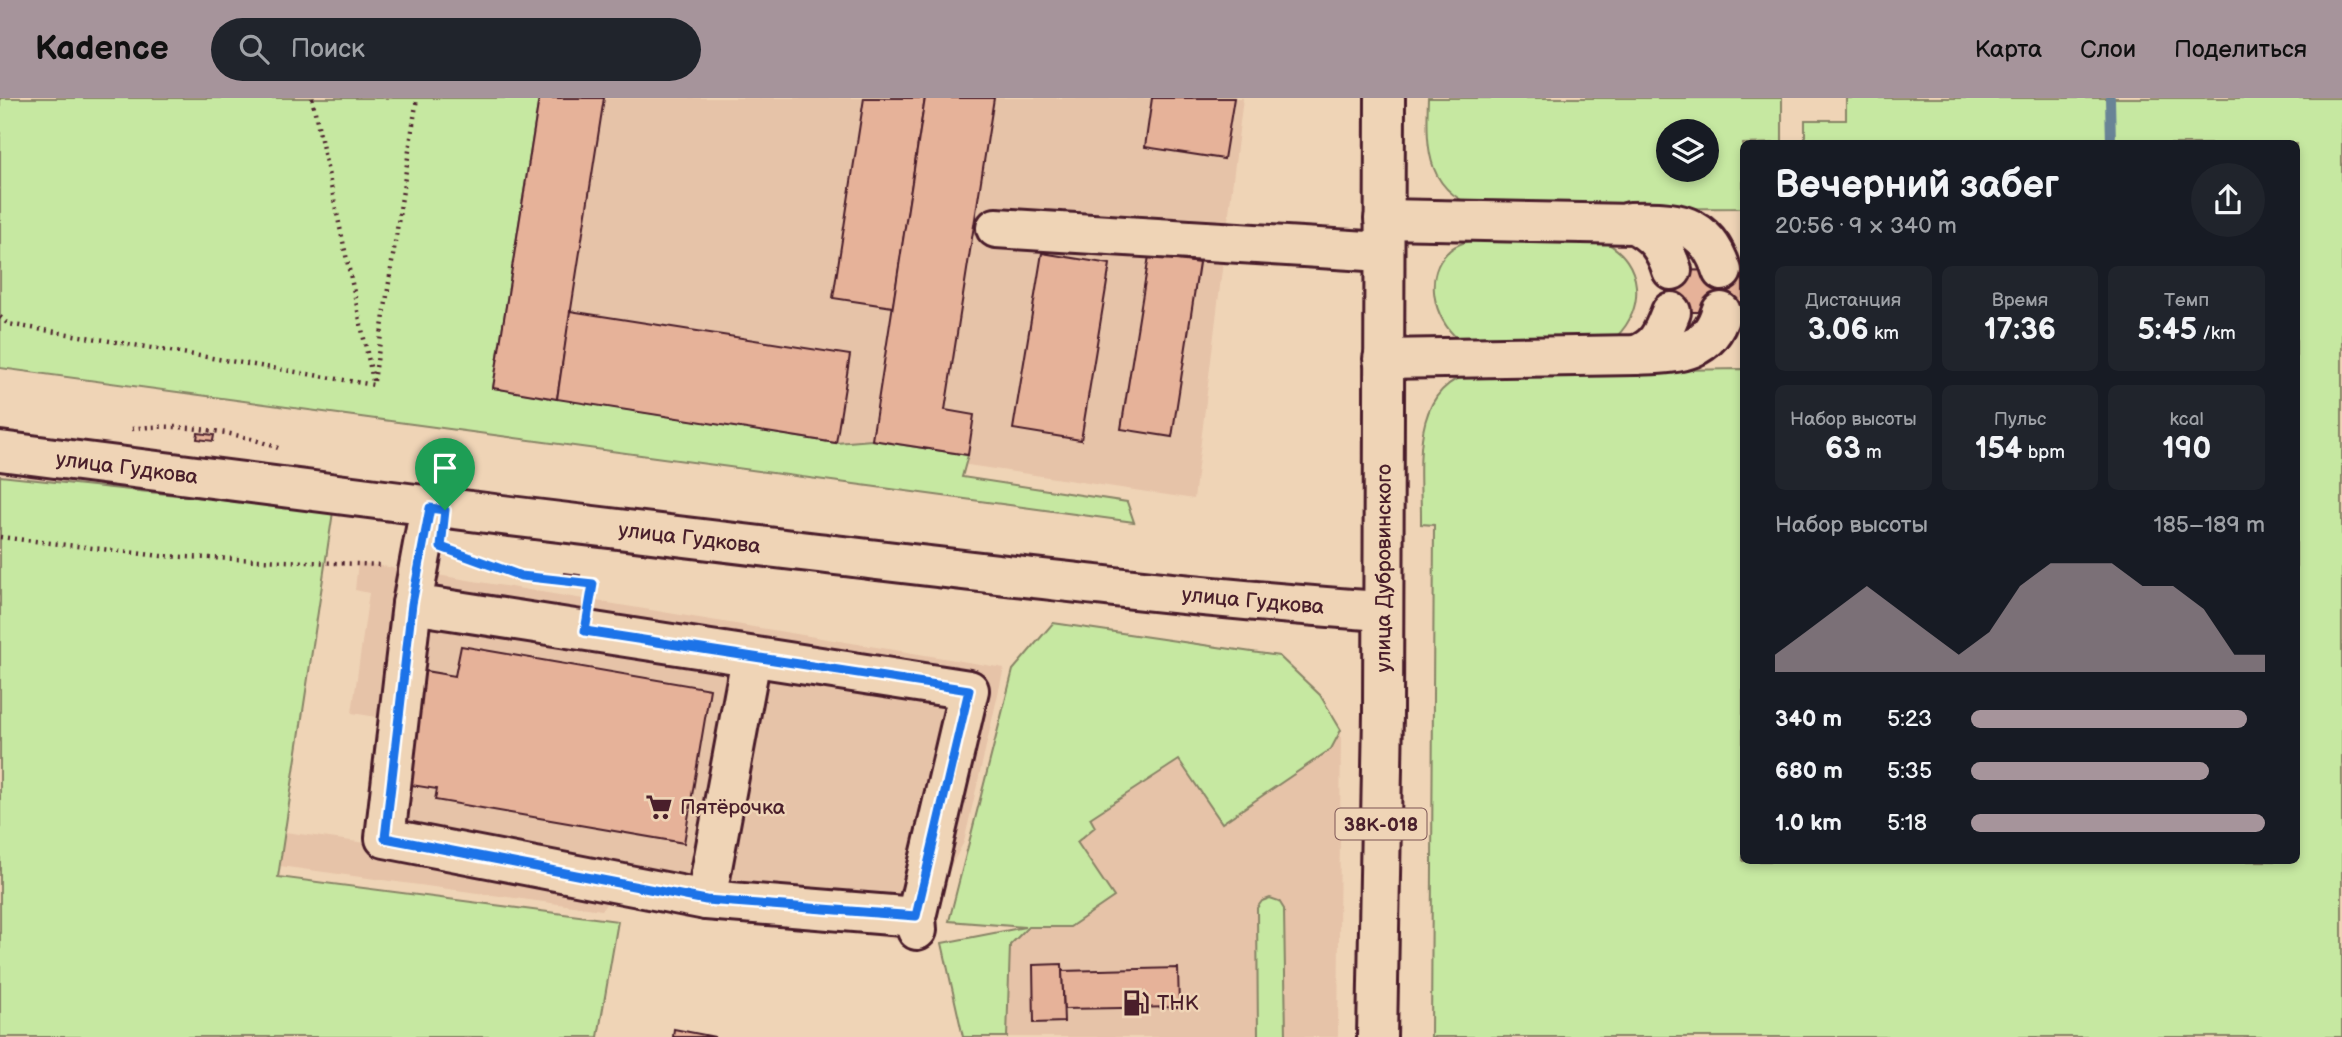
<!DOCTYPE html>
<html lang="ru">
<head>
<meta charset="utf-8">
<style>
	:root { --surface:#171b24; --page:#20242c; --text:#f1f3f6; --muted:#9ea1a6; --accent:#a6949b }
	body { margin:0; font-family:"Balsamiq Sans",sans-serif; background:var(--page); color:var(--text); height:100vh; display:flex; flex-direction:column; font-size:26px; white-space:nowrap }
	* { box-sizing:border-box; margin:0 }
	p { font-size:23px; color:var(--muted) }
	.icon { flex:none; width:38px; height:38px; fill:none; stroke:currentColor; stroke-width:2; stroke-linecap:round; stroke-linejoin:round }
	.map { position:relative; flex:1; overflow:hidden }
	.side { position:absolute; left:1740px; top:42px; width:560px; height:724px; display:flex; flex-direction:column; background:var(--surface); border-radius:10px; box-shadow:0 4px 10px #0003 }
	.side>* { flex:none }
	.buttons { position:absolute; left:1656px; top:21px; display:grid; gap:14px }
	.buttons a { display:grid; place-items:center; width:63px; height:63px; border-radius:50%; background:var(--surface); box-shadow:0 4px 10px #0003; font-size:35px }
	.pin { position:absolute; display:grid; place-items:center; width:60px; height:60px; color:#fff; margin:-72px -30px; border-radius:50% 50% 50% 0; rotate:-45deg; box-shadow:0 0 7px #0007 }
	.pin .icon { rotate:45deg }
	.round { display:grid; place-items:center; flex:none; width:74px; height:74px; border-radius:37px; background:var(--page) }
	.overview { display:flex; align-items:center; justify-content:space-between; height:119px; padding:0 35px }
	h1 { font-size:38px; font-weight:700; line-height:52px }
	.stats { display:grid; grid-template-columns:repeat(3,1fr); gap:10px; height:119px; padding:7px 35px }
	.stats div { display:grid; align-content:center; border-radius:10px; background:var(--page); text-align:center }
	.stats b { font-size:30px; font-weight:700 }
	.stats small { font-size:19px; font-weight:400 }
	.stats p { font-size:19px }
	.chart { height:196px; padding:14px 35px }
	.chart p { display:flex; justify-content:space-between }
	.chart svg { width:100%; height:126px; margin-top:7px; fill:var(--accent); opacity:.7 }
	ul { padding:0 35px; list-style:none; font-size:23px }
	li { display:grid; grid-template-columns:112px 84px 1fr; align-items:center; height:52px }
	li i { height:18px; border-radius:9px; background:var(--accent) }
	header { display:flex; align-items:center; gap:42px; box-sizing:border-box; height:98px; padding:0 35px; background:var(--accent); color:#111 }
	header strong { font-size:33px }
	nav { display:flex; gap:38px; margin-inline-start:auto; font-size:24px }
	.search { width:490px; height:63px; background:var(--page); display:flex; align-items:center; gap:18px; box-sizing:border-box; padding:0 24px; border-radius:38px; color:var(--muted); font-size:26px }
	.map>svg:first-child { display:block }
</style>
</head>
<body>
<header>
<strong>Kadence</strong>
<div class="search"><svg class="icon" aria-label="search" viewBox="0 0 24 24"><circle cx="10" cy="10" r="6"/><path d="M15 15l6 6"/></svg>Поиск</div>
<nav><a>Карта</a><a>Слои</a><a>Поделиться</a></nav>
</header>
<div class="map">
<svg width="2342" height="939" viewBox="0 0 2342 939">
	<rect width="100%" height="100%" fill="#efd4b6"/>
	<filter id="ink" filterUnits="userSpaceOnUse"><feTurbulence type="fractalNoise" baseFrequency=".0143" numOctaves="2"/><feDisplacementMap in="SourceGraphic" scale="14" xChannelSelector="R" yChannelSelector="G"/><feConvolveMatrix kernelMatrix="1 2 1 2 8 2 1 2 1" color-interpolation-filters="sRGB"/></filter>
	<g filter="url(#ink)">
		<g fill="#e6c3a8">
			<path d="M 520,0 L 1243,0 L 1194,401 L 475,293 Z"/>
			<path d="M 358,464 L 1004,570 L 964,744 L 934,800 L 926,847 L 615,792 L 602,812 L 280,768 L 285,734 L 366,745 L 383,620 L 352,615 L 369,495 L 355,492 Z"/>
			<path d="M 1341,632 L 1338,939 L 1007,939 L 1010,847 L 1028,829 L 1070,829 L 1077,744 L 1089,720 L 1179,662 L 1222,725 L 1331,651 Z"/>
		</g>
		<g fill="#c6e8a1" stroke="#888466" stroke-width="2" fill-rule="evenodd">
			<path d="M 0,0 L 539,0 L 493,290 L 836,345 L 872,342 L 968,357 L 962,379 L 1127,404 L 1134,424 L 0,270 Z"/>
			<path d="M 1428,0 L 1782,0 L 1782,45 L 1743,46 L 1743,110 L 1487,112 C 1426,97 1426,53 1428,0 ZM 1668,33 L 1706,33 L 1706,72 L 1668,72 Z"/>
			<path d="M 1846,0 L 2342,0 L 2342,939 L 1431,939 L 1434,427 L 1421,426 C 1422,373 1407,292 1472,275 L 1743,271 L 1743,763 L 2296,763 L 2296,46 L 1805,46 L 1805,22 L 1846,22 Z"/>
			<path d="M 1470,142 L 1605,144 C 1643,163 1646,211 1616,239 L 1458,241 C 1434,221 1422,176 1450,152 C 1455,147 1464,145 1470,142 Z"/>
			<path d="M 0,378 L 333,414 L 278,779 L 618,823 L 598,939 L 0,939 Z"/>
			<path d="M 1053,525 L 1279,558 L 1320,597 L 1341,632 L 1331,651 L 1222,725 L 1179,662 L 1090,720 L 1095,729 L 1077,744 L 1114,799 L 1070,829 L 1028,829 L 1010,847 L 1007,939 L 963,939 L 942,845 L 1025,829 L 949,823 L 1013,572 Z"/>
			<path d="M 1270,800 L 1279,803 L 1284,811 L 1286,939 L 1258,939 L 1257,810 L 1262,803 Z"/>
		</g>
		<g fill="none" stroke-linecap="round" stroke-linejoin="round">
			<path stroke="#698496" stroke-width="10" d="M 2110,0 L 2111,46"/>
		</g>
		<g fill="#e6b299" stroke="#4a1f2b" stroke-width="2">
			<path d="M 539,0 L 604,0 L 557,301 L 493,290 Z"/>
			<path d="M 864,0 L 925,0 L 893,209 L 833,200 Z"/>
			<path d="M 925,0 L 994,0 L 945,312 L 974,317 L 968,357 L 872,342 Z"/>
			<path d="M 1152,0 L 1234,0 L 1224,61 L 1145,49 Z"/>
			<path d="M 1042,155 L 1110,166 L 1081,342 L 1013,331 Z"/>
			<path d="M 1149,158 L 1199,165 L 1172,339 L 1121,331 Z"/>
			<path d="M 1665,172 L 1743,173 L 1743,214 L 1665,214 Z"/>
			<path d="M 570,213 L 850,257 L 836,345 L 557,301 Z"/>
			<path d="M 198,335 L 214,337 L 213,343 L 197,341 Z"/>
			<path d="M 564,475 L 580,477 L 579,483 L 563,482 Z"/>
			<path d="M 461,548 L 710,591 L 684,745 L 435,702 L 437,691 L 405,686 L 425,573 L 455,578 Z"/>
			<path d="M 1062,866 L 1064,924 L 1034,925 L 1033,867 Z"/>
			<path d="M 1178,870 L 1179,909 L 1064,911 L 1062,873 Z"/>
			<path d="M 674,931 L 715,939 L 673,939 Z"/>
		</g>
		<g fill="none" stroke-linecap="round" stroke-linejoin="round">
			<g stroke="#4a1f2b" stroke-width="44">
				<g id="minor">
					<path d="M 1384,121 L 1634,126 C 1655,136 1665,150 1672,172"/>
					<path d="M 1630,124 C 1676,123 1706,123 1722,173"/>
					<path d="M 996,130 L 1384,154"/>
					<path d="M 1636,257 C 1674,255 1709,257 1721,214"/>
					<path d="M 1383,261 L 1636,257 C 1658,250 1663,234 1671,214"/>
					<path d="M 430,409 L 412,506 L 969,592 L 916,819 L 917,832"/>
					<path d="M 412,506 L 385,740 L 706,802"/>
					<path d="M 751,560 L 706,802 L 916,819"/>
				</g>
			</g>
			<g stroke="#4a1f2b" stroke-width="44">
				<g id="major">
					<path id="s1" d="M 0,353 C 273,389 545,423 818,455 C 1006,477 1193,500 1381,513"/>
					<path id="s2" d="M 1377,939 L 1383,616 L 1385,0"/>
				</g>
			</g>
			<g stroke="#4a1f2b" stroke-width="4.5" stroke-dasharray="2 5" stroke-linecap="butt">
				<path d="M 312,0 L 374,287"/>
				<path d="M 0,219 L 8,226 L 374,287"/>
				<path d="M 374,283 L 417,0"/>
				<path d="M 132,331 C 174,324 240,334 278,350"/>
				<path d="M 0,439 L 161,458 L 383,467"/>
				<path d="M 459,455 L 521,478 L 593,486 L 591,496"/>
			</g>
			<use href="#minor" stroke="#efd4b6" stroke-width="38"/>
			<use href="#major" stroke="#efd4b6" stroke-width="38"/>
		</g>
	</g>
	<g fill="none" stroke-linecap="round" stroke-linejoin="round" filter="url(#ink)">
		<g stroke="#fff" stroke-width="14">
			<path id="route" d="M 430,410 L 445,412 L 441,449 L 521,478 L 593,486 L 585,533 L 969,592 L 916,818 L 706,802 L 385,740 L 412,506 Z"/>
		</g>
		<use href="#route" stroke="#1a73e8" stroke-width="9"/>
	</g>
	<defs>
		<g id="supermarket-bare" transform="scale(2.1)"><path d="M-6-5.5h2.5l.6 2H6L4.5 2H-2.5L-4.4-4H-6ZM-1.5 3.2a1.3 1.3 0 1 0 .1 0ZM3 3.2a1.3 1.3 0 1 0 .1 0Z" fill="#4a1f2b" stroke="#efd4b6" stroke-width="2.5" paint-order="stroke"/></g>
		<g id="fuel-bare" transform="scale(2.1)"><path d="M-5.5-6h7V0h2V4h1.3V-2.5L3-4.5l.8-.8L6-3V5H2.5V1h-1V6h-7ZM-4.2-4.7v3.2H.2V-4.7Z" fill="#4a1f2b" stroke="#efd4b6" stroke-width="2.5" paint-order="stroke"/></g>
	</defs>
	<g fill-rule="evenodd">
		<use href="#supermarket-bare" x="659" y="709"/>
		<use href="#fuel-bare" x="1136" y="905"/>
	</g>
	<g text-anchor="middle" stroke-width="5" stroke-linejoin="round" paint-order="stroke">
		<rect fill="#efd4b6" stroke="#7c5555" stroke-width="2" x="1335.5" y="710.5" width="91" height="31" rx="5"/>
		<g font-size="19" font-weight="bold" fill="#4a1f2b">
			<text x="1381" y="733">38К-018</text>
		</g>
		<g font-size="21" fill="#4a1f2b" stroke="#efd4b6">
			<text dy="7" stroke="none"><textPath href="#s1" startOffset="128">улица Гудкова</textPath></text>
			<text dy="7" stroke="none"><textPath href="#s1" startOffset="695">улица Гудкова</textPath></text>
			<text dy="7" stroke="none"><textPath href="#s2" startOffset="469">улица Дубровинского</textPath></text>
			<text dy="7" stroke="none"><textPath href="#s1" startOffset="1262">улица Гудкова</textPath></text>
		</g>
		<g font-size="21" fill="#4a1f2b" stroke="#efd4b6" text-anchor="start">
			<text x="680" y="716">Пятёрочка</text>
			<text x="1157" y="912">ТНК</text>
		</g>
	</g>
</svg>
<div class="buttons">
<a><svg class="icon" aria-label="layers" viewBox="0 0 24 24"><path d="M12 4l9 5-9 5-9-5zM3 14l9 5 9-5"/></svg></a>
</div>
<div class="pin" style="left:445px;top:412px;background:#1e9e55"><svg class="icon" aria-label="arrive" viewBox="0 0 24 24"><path d="M6 21V4h12l-3 4 3 4H6"/></svg></div>
<section class="side">
<div class="overview"><div><h1>Вечерний забег</h1><p>20:56 · 9 × 340 m</p></div><a class="round"><svg class="icon" aria-label="share" viewBox="0 0 24 24"><path d="M12 15V3M7 8l5-5 5 5M5 13v7h14v-7"/></svg></a></div>
<div class="stats">
<div><p>Дистанция</p><b>3.06<small> km</small></b></div>
<div><p>Время</p><b>17:36</b></div>
<div><p>Темп</p><b>5:45<small> /km</small></b></div>
</div>
<div class="stats">
<div><p>Набор высоты</p><b>63<small> m</small></b></div>
<div><p>Пульс</p><b>154<small> bpm</small></b></div>
<div><p>kcal</p><b>190</b></div>
</div>
<div class="chart"><p><span>Набор высоты</span>185–189 m</p>
<svg viewBox="0 0 160 44" preserveAspectRatio="none"><path d="M0 44V38L10 30L20 22L30 14L40 22L50 30L60 38L70 30L80 14L90 6L100 6L110 6L120 14L130 14L140 22L150 38L160 38V44z"/></svg>
</div>
<ul>
<li><b>340 m</b>5:23<i style="width:94%"></i></li>
<li><b>680 m</b>5:35<i style="width:81%"></i></li>
<li><b>1.0 km</b>5:18<i style="width:100%"></i></li>
</ul>
</section>
</div>
</body>
</html>
